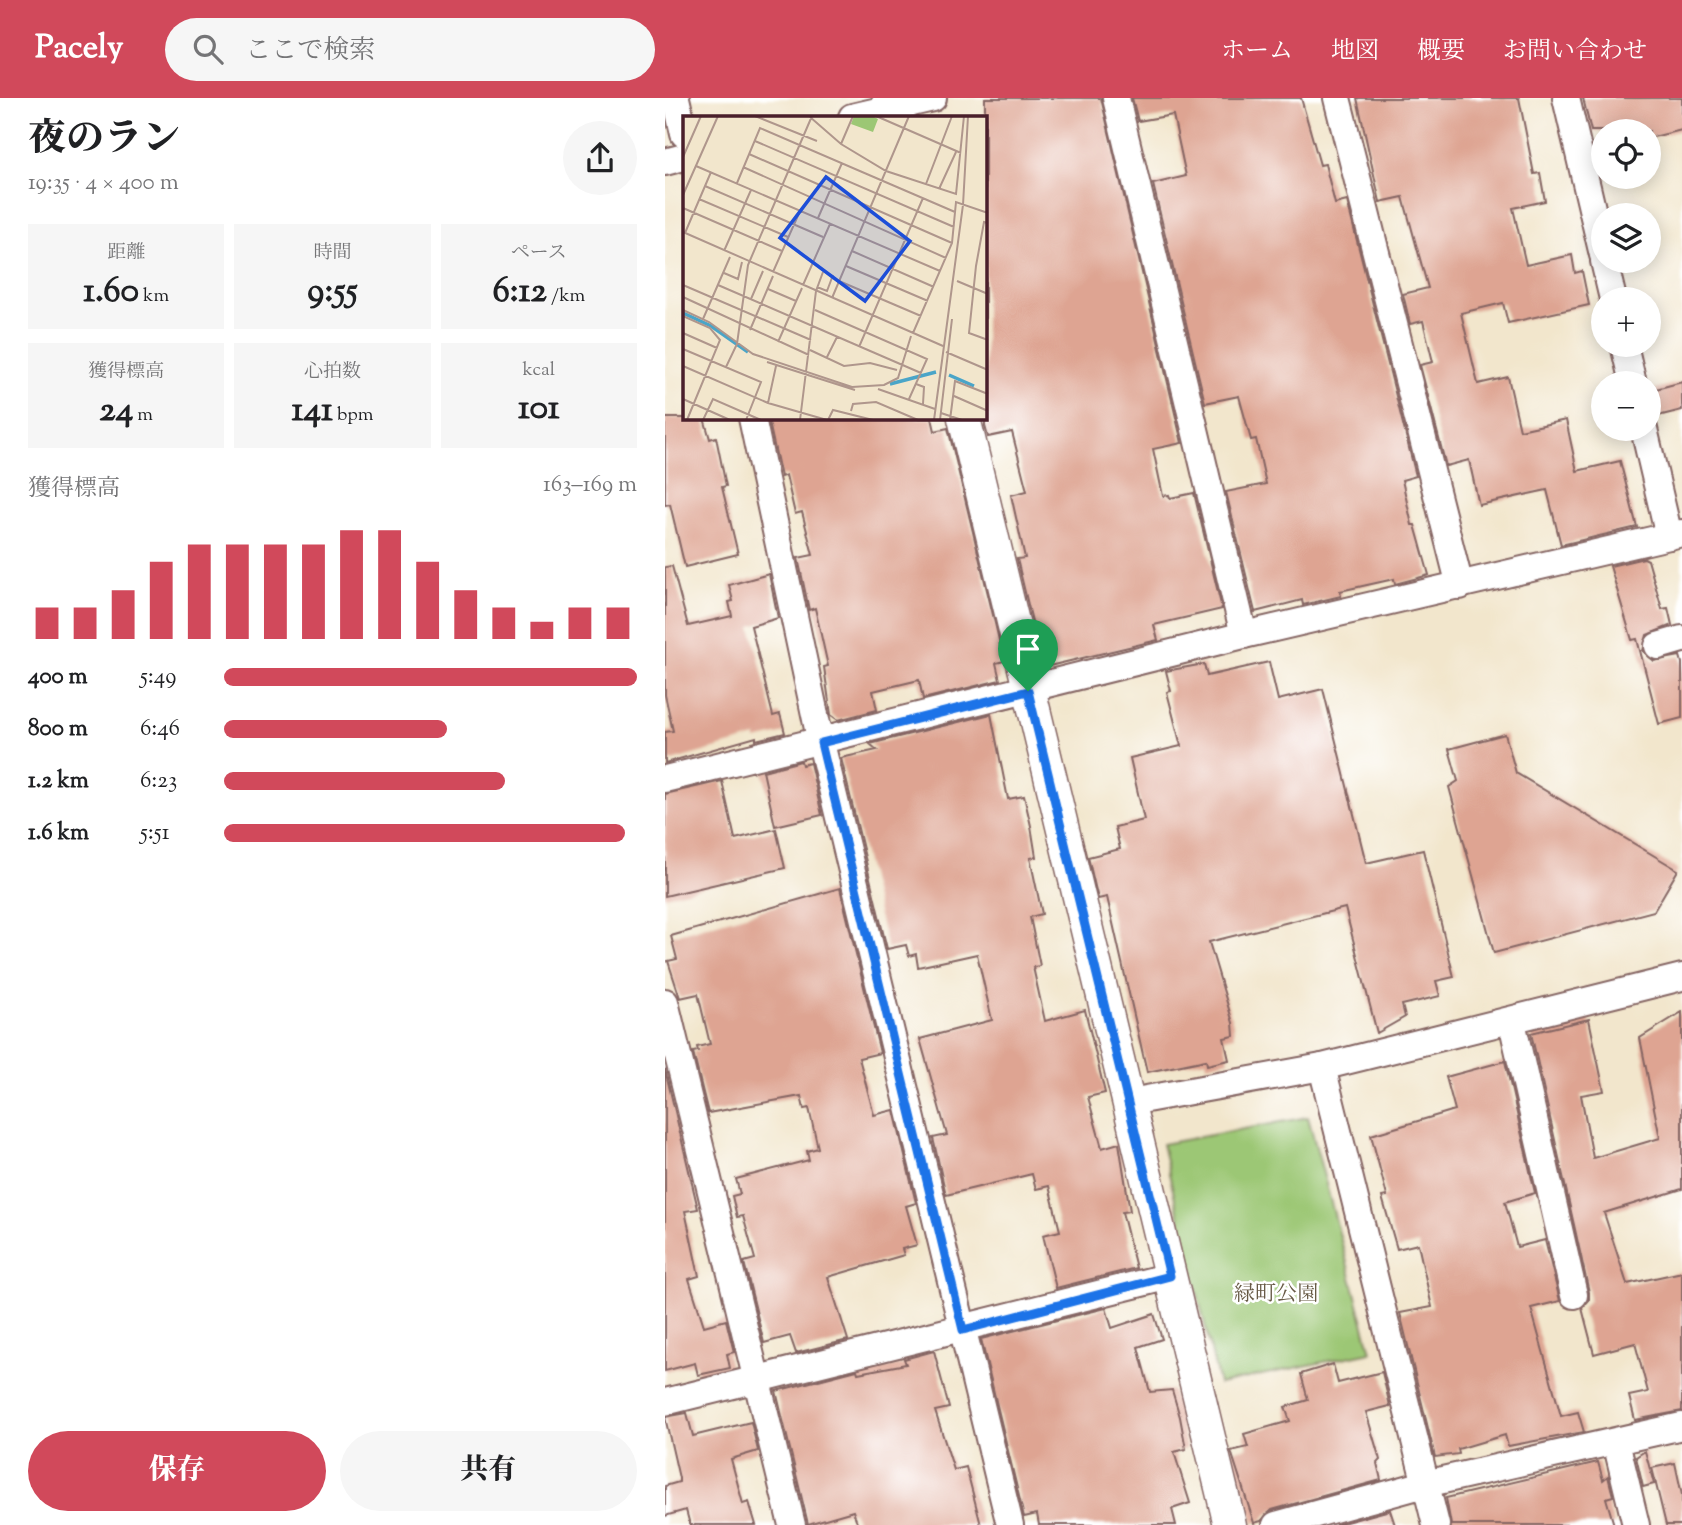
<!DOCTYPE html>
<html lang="ja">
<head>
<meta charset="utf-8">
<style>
	:root { --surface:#fff; --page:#f6f6f6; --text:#202124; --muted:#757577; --accent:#d1495b }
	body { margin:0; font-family:"Sorts Mill Goudy","Noto Serif JP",serif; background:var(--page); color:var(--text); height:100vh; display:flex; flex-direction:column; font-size:26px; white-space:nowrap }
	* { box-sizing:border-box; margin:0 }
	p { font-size:23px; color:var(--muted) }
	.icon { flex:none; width:38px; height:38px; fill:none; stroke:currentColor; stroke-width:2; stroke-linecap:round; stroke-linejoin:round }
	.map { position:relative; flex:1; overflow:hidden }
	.details { display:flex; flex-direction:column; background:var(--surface); width:665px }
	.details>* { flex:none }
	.tools { position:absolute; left:926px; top:21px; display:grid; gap:14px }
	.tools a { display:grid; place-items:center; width:70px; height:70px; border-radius:50%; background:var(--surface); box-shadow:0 4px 18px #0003; font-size:35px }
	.pin { position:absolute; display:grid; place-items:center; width:60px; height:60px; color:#fff; margin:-72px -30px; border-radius:50% 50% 50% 0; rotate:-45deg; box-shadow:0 0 7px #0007 }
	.pin .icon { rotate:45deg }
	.round { display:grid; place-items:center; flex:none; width:74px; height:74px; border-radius:37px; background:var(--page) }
	.head { display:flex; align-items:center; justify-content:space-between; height:119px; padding:0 28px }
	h1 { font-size:38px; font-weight:800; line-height:52px }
	.stats { display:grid; grid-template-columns:repeat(3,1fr); gap:10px; height:119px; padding:7px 28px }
	.stats div { display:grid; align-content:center; border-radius:0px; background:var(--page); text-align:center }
	.stats b { font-size:35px; font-weight:800 }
	.stats small { font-size:19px; font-weight:400 }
	.stats p { font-size:19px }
	.chart { height:196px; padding:14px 28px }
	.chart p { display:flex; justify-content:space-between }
	.chart svg { width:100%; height:126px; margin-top:7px; stroke:var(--accent); stroke-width:6 }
	.button { display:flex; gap:14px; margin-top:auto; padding:14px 28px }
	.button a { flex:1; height:80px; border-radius:42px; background:var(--accent); color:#fff; font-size:28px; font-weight:800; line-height:80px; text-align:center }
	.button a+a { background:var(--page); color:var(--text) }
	ul { padding:0 28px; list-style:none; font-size:23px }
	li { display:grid; grid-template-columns:112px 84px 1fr; align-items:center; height:52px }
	li i { height:18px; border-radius:9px; background:var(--accent) }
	header { display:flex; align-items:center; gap:42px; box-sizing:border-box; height:98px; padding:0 35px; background:var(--accent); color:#fff }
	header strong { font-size:33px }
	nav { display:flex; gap:38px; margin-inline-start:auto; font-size:24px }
	.search { width:490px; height:63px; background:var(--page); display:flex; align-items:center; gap:18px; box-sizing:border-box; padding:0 24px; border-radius:38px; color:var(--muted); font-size:26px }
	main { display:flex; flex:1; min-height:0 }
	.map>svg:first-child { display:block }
</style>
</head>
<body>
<header>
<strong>Pacely</strong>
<div class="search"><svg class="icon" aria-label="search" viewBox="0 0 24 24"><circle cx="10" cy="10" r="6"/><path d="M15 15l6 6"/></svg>ここで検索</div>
<nav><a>ホーム</a><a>地図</a><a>概要</a><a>お問い合わせ</a></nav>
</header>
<main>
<section class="details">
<div class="head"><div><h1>夜のラン</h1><p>19:35 · 4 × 400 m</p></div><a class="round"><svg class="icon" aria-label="share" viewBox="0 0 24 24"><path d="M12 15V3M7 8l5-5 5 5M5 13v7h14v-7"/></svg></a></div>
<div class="stats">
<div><p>距離</p><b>1.60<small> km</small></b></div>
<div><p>時間</p><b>9:55</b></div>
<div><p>ペース</p><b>6:12<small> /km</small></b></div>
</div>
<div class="stats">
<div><p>獲得標高</p><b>24<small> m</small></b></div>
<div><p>心拍数</p><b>141<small> bpm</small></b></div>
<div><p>kcal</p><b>101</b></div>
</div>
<div class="chart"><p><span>獲得標高</span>163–169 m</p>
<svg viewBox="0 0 160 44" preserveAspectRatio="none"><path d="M5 44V33M15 44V33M25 44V27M35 44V17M45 44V11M55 44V11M65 44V11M75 44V11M85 44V6M95 44V6M105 44V17M115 44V27M125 44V33M135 44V38M145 44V33M155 44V33"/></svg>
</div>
<ul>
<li><b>400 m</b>5:49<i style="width:100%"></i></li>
<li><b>800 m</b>6:46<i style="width:54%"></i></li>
<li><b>1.2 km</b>6:23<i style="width:68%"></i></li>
<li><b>1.6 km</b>5:51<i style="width:97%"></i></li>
</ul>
<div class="button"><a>保存</a><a>共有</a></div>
</section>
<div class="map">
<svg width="1017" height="1427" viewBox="0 0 1017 1427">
	<rect width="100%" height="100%" fill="#fff"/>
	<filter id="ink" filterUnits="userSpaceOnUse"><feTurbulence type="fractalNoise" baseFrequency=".0143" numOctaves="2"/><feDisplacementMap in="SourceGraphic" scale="14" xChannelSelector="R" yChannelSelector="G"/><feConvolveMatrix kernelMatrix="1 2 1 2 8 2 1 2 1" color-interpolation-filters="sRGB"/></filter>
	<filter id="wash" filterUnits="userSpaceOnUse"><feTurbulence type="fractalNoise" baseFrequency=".00686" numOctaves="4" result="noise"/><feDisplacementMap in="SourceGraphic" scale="28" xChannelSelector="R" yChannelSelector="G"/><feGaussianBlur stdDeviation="1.57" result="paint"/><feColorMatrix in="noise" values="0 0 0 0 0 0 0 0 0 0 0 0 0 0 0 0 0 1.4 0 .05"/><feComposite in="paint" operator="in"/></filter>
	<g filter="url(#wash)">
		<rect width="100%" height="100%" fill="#f2e6cc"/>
		<path fill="#9cc774" stroke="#737350" stroke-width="2" d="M 643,1019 L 706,1254 L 554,1286 L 497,1046 Z"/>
		<g id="blocks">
			<g fill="#dea492">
				<path d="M 320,0 L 436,0 L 517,345 L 488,351 L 498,398 L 504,397 L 505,400 L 529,395 L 557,511 L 489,527 L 493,542 L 384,568 L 382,560 L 376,561 L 352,461 L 360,460 L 346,397 L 362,393 L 347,334 L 323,339 L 320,328 Z"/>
				<path d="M 467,0 L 636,0 L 655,67 L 660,66 L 670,106 L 682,103 L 751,378 L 737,382 L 747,427 L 750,427 L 764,477 L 730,486 L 729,481 L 675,493 L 676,498 L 638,507 L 637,502 L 590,514 L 561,394 L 601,386 L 591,341 L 586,342 L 574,298 L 540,305 L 488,86 L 521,78 L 508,17 L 473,23 Z"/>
				<path d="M 692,0 L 854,0 L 869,76 L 875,75 L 880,103 L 848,110 L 861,167 L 907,157 L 910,175 L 917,173 L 924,207 L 843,225 L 838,205 L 796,215 L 813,286 L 843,279 L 855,332 L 901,322 L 912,373 L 955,363 L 972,429 L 896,447 L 882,392 L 814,407 L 804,362 L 781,368 L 755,267 L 768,264 L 758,223 L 745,226 L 738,196 L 763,190 L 738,99 L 715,104 Z"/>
				<path d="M 918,0 L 1017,0 L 1017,32 L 984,40 L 984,33 L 926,33 Z"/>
				<path d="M 1017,284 L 1017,312 L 993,318 L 987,292 Z"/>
				<path d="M 0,320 L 39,320 L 45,341 L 51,339 L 61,388 L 57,389 L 73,456 L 20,469 L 5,406 L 0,407 Z"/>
				<path d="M 103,320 L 267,320 L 270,333 L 283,330 L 339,563 L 331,565 L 335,582 L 258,601 L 254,582 L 208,593 L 212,612 L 173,622 L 166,617 L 159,569 L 163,568 L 150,510 L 144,512 L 133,460 L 148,457 L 137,414 L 130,416 L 121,377 L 116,379 Z"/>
				<path d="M 979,460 L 983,462 L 997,511 L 1003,510 L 1007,527 L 982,537 L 978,553 L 989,563 L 1015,558 L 1017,565 L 1017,620 L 994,626 L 972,541 L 967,542 L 945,468 Z"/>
				<path d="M 7,468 L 23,528 L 67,518 L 64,504 L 68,503 L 64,487 L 104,476 L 113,520 L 86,528 L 108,618 L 115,616 L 120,635 L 91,642 L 91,639 L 0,665 L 0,634 L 8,633 L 0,597 L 0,469 Z"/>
				<path d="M 604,564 L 613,602 L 658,591 L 701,765 L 758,752 L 789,879 L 771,883 L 775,898 L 737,907 L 740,919 L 712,935 L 680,810 L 544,844 L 568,925 L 569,938 L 559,940 L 564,962 L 542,967 L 541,962 L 482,974 L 442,799 L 433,801 L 423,759 L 455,751 L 450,729 L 479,722 L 465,660 L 516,648 L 502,594 L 506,593 L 501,573 L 539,566 L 542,578 Z"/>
				<path d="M 326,616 L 343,701 L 359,698 L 366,728 L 371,759 L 365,760 L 377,816 L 365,819 L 375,868 L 368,869 L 380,923 L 420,912 L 440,995 L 423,999 L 437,1050 L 454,1045 L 465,1113 L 457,1114 L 471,1170 L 391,1190 L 378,1137 L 395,1133 L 384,1088 L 371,1091 L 367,1076 L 281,1097 L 268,1040 L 282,1037 L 255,941 L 327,922 L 312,856 L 253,869 L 251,856 L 244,858 L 241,847 L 222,851 L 176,660 L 212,652 L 205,646 Z"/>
				<path d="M 840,636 L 851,675 L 1013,772 L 989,813 L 829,855 L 784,689 L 793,683 L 784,651 Z"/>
				<path d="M 136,663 L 137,667 L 145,665 L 157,717 L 110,728 L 98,673 Z"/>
				<path d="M 57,683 L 70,741 L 111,731 L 120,770 L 0,798 L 0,696 Z"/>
				<path d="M 175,790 L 215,955 L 194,960 L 209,1017 L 229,1012 L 251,1105 L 241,1108 L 252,1147 L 237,1151 L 239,1157 L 163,1179 L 183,1242 L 131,1255 L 125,1238 L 99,1245 L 79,1164 L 90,1161 L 78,1118 L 72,1119 L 67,1098 L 75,1096 L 71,1081 L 144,1062 L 142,1053 L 153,1050 L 144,1010 L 139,1011 L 136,998 L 43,1015 L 28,954 L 33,953 L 32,949 L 45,946 L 33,896 L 15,900 L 3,863 L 12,861 L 6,838 Z"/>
				<path d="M 1017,914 L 1017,1091 L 939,1115 L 962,1186 L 1017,1174 L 1017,1313 L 970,1322 L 964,1298 L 983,1294 L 970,1245 L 929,1256 L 917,1210 L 924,1202 L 924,1194 L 866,935 L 924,921 L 939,993 L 916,997 L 928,1060 L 995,1040 L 975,940 Z"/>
				<path d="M 840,963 L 870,1095 L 840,1104 L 852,1149 L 880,1142 L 895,1203 L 866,1210 L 896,1318 L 913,1314 L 919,1334 L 843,1348 L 840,1337 L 793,1351 L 794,1356 L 770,1359 L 735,1215 L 767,1209 L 753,1146 L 732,1151 L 717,1099 L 722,1098 L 706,1037 L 790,1012 L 781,979 Z"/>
				<path d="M 0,971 L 33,1111 L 20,1113 L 34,1178 L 24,1181 L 39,1228 L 61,1222 L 69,1254 L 62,1256 L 65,1270 L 33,1277 L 30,1265 L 0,1273 Z"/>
				<path d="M 441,1210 L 447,1230 L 489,1216 L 497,1241 L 473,1249 L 485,1294 L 507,1292 L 515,1319 L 521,1351 L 509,1354 L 525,1405 L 507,1411 L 511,1427 L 374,1427 L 372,1416 L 359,1419 L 316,1241 Z"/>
				<path d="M 269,1253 L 284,1310 L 270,1313 L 289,1372 L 301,1369 L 316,1427 L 193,1427 L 188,1413 L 143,1426 L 111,1293 L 192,1272 L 193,1275 L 241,1266 L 239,1261 Z"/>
				<path d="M 668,1266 L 673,1285 L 717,1274 L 725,1308 L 701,1314 L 715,1362 L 712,1365 L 716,1382 L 607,1412 L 596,1423 L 589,1425 L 566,1353 L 583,1349 L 579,1336 L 625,1323 L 620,1309 L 643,1302 L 636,1276 Z"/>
				<path d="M 22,1315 L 28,1338 L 86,1324 L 93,1353 L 66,1361 L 78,1406 L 84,1404 L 91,1427 L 25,1427 L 21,1412 L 0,1418 L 0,1388 L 14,1384 L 14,1380 L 0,1319 Z"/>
				<path d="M 980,1353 L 989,1386 L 978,1389 L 971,1359 Z"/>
				<path d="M 933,1364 L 938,1382 L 943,1378 L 948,1398 L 941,1400 L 949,1427 L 786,1427 L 781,1400 Z"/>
				<path d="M 1010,1365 L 1017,1397 L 1017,1427 L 1001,1427 L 987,1370 Z"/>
				<path d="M 725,1412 L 730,1427 L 670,1427 Z"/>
			</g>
		</g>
	</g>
	<g filter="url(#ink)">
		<use href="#blocks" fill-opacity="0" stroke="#856563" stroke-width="2"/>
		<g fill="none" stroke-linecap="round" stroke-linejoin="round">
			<g stroke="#856563" stroke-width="30">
				<g id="minor">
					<path d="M 11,0 L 19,36"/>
					<path d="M 451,0 L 579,537"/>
					<path d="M 672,0 L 795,488"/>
					<path d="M 901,0 L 938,157"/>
					<path d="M 187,19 L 268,0"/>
					<path d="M 0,64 L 19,59"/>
					<path d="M 939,163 L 948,201"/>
					<path d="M 959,247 L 968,285"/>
					<path d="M 87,320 L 156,645 L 345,1427"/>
					<path d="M 979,331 L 1004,438"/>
					<path d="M 993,548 L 1017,541"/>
					<path d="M 0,681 L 579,537 L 1017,435"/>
					<path d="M 0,904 L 127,1427"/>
					<path d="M 847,924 L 909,1197"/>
					<path d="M 657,969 L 771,1427"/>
					<path d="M 465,1004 L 657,969 L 1017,879"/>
					<path d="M 0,1304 L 505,1178"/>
					<path d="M 951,1344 L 971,1427"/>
					<path d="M 611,1427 L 760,1386 L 1017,1328"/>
				</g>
			</g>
			<g stroke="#856563" stroke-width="35">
				<g id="tertiary">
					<path d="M 224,0 L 229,19"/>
					<path d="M 299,320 L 565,1427"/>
				</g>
			</g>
			<use href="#minor" stroke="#fff" stroke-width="26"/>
			<use href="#tertiary" stroke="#fff" stroke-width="32"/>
		</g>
	</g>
	<g fill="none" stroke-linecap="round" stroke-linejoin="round" filter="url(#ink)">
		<g stroke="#fff" stroke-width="14">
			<path id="route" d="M 363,593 L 505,1178 L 298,1232 L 156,645 Z"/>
		</g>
		<use href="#route" stroke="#1a73e8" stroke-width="9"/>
	</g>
	<g text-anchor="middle" stroke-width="5" stroke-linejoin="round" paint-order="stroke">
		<g font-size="21" fill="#675a45" stroke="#fff">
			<text x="611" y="1202">緑町公園</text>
		</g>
	</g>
	<g transform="translate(18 18)">
		<rect width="304" height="304" fill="#f2e6cc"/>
		<path d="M 171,0 L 189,0 L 195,3 L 190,16 L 168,8 Z" fill="#9cc774"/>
		<path fill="none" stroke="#4aa5c8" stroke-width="3.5" d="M 0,197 L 28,210 L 65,236M 266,259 L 291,270M 207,268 L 253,256"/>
		<path fill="none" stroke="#af968c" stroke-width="2" d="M 72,0 L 134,25M 193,0 L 278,37M 127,1 L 158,28 L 203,55 L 273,78 L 281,0M 72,25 L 271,111M 158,28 L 170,0M 66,38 L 269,127M 0,41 L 18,0M 13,50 L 257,155M 60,51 L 263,142M 54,67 L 77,12 L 272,96M 243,68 L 269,0M 22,70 L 140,121M 256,73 L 273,36M 0,79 L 35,0M 16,83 L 105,121M 0,92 L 99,135M 135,102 L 159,47M 305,107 L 301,106 L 293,150 L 286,217 L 305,224M 0,116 L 260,230M 2,117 L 28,56M 41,135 L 68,74M 169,135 L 251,171M 163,150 L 245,185M 90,156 L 117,95M 41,157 L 55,163 L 59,146M 156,165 L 238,200M 274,165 L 305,178M 0,169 L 128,224M 35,169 L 238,257M 120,169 L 147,108M 134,171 L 144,175 L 150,159M 85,173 L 113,185M 0,181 L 126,239M 149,182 L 226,0M 68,183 L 80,155M 0,194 L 26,206 L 70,238 L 169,271 L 201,269 L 215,262 L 228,220M 132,194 L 244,243 L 226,283M 0,200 L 27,212 L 37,224 L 4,304M 20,203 L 47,141M 67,214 L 90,160M 0,217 L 34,232M 230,217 L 269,127 L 273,86 L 305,97M 95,226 L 119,172M 176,231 L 240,82M 0,233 L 78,266 L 63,304M 127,234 L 161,250 L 187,247 L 214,254M 263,236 L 305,254M 144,241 L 154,221M 84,246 L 172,274M 0,250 L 85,287 L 144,304M 43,251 L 54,228 L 65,149 L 129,0M 233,268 L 241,271 L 240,288M 195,273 L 252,293M 271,280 L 305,295M 0,283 L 47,304M 85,287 L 93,250M 168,295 L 170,288 L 193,286 L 235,304M 258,297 L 279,304M 20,304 L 30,283 L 78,304M 117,304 L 133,175 L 140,156M 145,304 L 150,294 L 190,304M 251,304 L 280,89 L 285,0M 257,304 L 269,203M 267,304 L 272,265 L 305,278"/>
		<path fill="#1d4ed8" fill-opacity="0.15" stroke="#1d4ed8" stroke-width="3.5" d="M 143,61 L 227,125 L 182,185 L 97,122 Z"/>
		<rect width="304" height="304" fill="none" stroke="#4a1f2b" stroke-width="3.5"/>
	</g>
</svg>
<div class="tools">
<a><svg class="icon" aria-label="locate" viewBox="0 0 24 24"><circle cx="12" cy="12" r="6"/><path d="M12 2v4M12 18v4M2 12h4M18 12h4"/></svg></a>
<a><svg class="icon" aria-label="layers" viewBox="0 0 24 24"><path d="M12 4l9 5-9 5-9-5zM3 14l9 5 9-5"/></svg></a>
<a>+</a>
<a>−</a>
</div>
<div class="pin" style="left:363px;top:593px;background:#1e9e55"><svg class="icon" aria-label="arrive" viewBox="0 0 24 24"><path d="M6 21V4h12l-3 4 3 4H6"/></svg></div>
</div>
</main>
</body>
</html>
